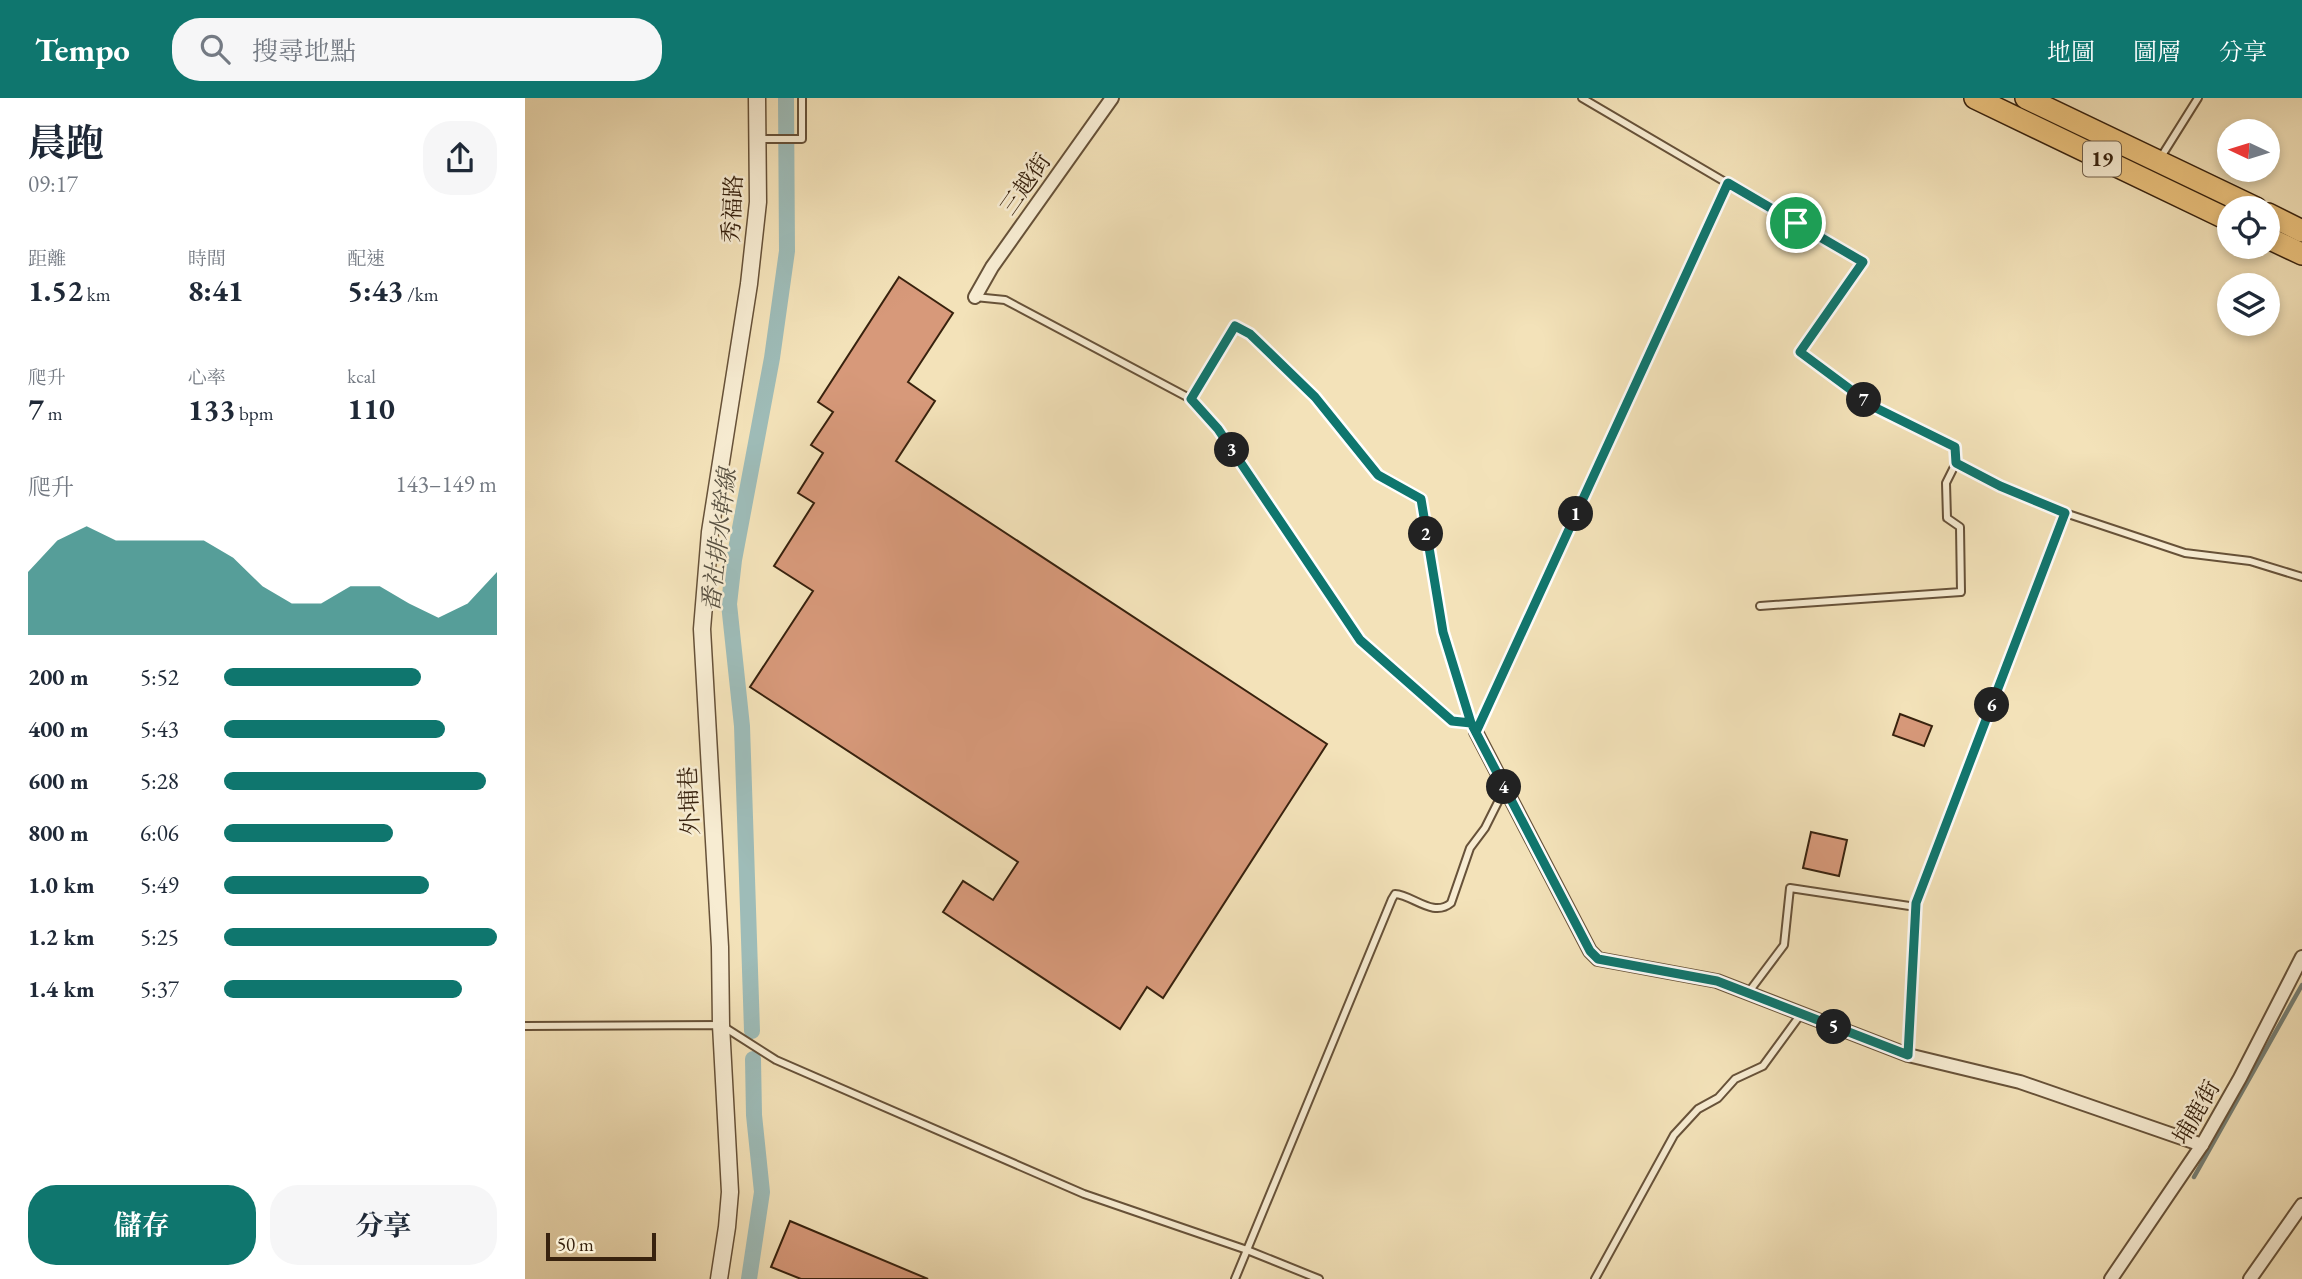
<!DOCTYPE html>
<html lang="zh-TW">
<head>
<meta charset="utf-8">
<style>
	:root { --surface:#fff; --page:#f6f6f7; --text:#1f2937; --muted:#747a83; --accent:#0f766e }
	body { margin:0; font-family:"EB Garamond","Noto Serif TC",serif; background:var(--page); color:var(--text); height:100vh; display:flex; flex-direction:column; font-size:26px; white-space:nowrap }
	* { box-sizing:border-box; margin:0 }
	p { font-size:23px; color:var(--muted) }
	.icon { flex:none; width:38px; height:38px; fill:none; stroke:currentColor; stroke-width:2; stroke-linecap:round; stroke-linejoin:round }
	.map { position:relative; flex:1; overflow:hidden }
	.side { display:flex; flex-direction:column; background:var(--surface); width:525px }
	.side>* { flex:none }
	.needle { width:46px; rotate:274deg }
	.tools { position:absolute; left:1692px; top:21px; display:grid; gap:14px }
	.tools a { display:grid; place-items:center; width:63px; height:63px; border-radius:50%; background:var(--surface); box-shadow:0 4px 10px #0003; font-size:35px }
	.scale { position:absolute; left:21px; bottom:18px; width:110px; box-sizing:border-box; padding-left:7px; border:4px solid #38220e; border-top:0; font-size:19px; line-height:24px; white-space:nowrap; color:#38220e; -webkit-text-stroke:5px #f7ecd2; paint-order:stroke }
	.pin { position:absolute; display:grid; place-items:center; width:60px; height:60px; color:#fff; margin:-30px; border:4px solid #fff; border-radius:50%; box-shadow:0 2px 7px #0007 }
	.km { position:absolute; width:35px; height:35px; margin:-18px; border-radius:50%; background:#222; color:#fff; font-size:19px; line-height:35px; text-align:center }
	.round { display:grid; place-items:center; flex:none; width:74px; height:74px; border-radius:28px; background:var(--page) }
	.headline { display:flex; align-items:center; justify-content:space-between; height:119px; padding:0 28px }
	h1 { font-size:38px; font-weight:700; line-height:52px }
	.stats { display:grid; grid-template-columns:repeat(3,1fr); gap:10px; height:119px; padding:7px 28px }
	.stats div { display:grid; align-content:center }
	.stats b { font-size:30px; font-weight:700 }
	.stats small { font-size:19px; font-weight:400 }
	.stats p { font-size:19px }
	.chart { height:196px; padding:14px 28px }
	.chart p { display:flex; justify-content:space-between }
	.chart svg { width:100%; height:126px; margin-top:7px; fill:var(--accent); opacity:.7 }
	.primary-button { display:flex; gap:14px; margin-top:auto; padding:14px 28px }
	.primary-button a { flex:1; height:80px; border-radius:28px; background:var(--accent); color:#fff; font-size:28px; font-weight:700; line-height:80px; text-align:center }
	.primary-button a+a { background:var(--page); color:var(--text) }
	ul { padding:0 28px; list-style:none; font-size:23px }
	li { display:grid; grid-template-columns:112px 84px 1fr; align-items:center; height:52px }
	li i { height:18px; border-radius:9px; background:var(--accent) }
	header { display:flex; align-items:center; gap:42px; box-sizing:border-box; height:98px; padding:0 35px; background:var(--accent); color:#fff }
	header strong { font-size:33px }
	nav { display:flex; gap:38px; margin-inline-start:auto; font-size:24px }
	.search { width:490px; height:63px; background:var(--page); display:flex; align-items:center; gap:18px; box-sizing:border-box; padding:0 24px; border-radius:28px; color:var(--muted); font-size:26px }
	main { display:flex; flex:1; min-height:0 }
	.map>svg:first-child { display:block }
</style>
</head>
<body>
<header>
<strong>Tempo</strong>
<div class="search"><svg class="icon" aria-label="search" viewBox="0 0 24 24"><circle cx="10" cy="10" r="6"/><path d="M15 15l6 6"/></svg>搜尋地點</div>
<nav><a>地圖</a><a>圖層</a><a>分享</a></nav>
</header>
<main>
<section class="side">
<div class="headline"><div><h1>晨跑</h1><p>09:17</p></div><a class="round"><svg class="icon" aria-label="share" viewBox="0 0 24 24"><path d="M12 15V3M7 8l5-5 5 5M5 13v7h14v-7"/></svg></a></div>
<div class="stats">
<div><p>距離</p><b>1.52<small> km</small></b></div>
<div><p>時間</p><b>8:41</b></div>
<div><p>配速</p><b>5:43<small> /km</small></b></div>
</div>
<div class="stats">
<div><p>爬升</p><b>7<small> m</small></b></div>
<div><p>心率</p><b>133<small> bpm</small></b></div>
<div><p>kcal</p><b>110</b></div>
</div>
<div class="chart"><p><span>爬升</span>143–149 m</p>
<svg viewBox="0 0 160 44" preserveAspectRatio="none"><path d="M0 44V22L10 11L20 6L30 11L40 11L50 11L60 11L70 17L80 27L90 33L100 33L110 27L120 27L130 33L140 38L150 33L160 22V44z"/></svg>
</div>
<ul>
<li><b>200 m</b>5:52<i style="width:72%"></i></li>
<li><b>400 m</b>5:43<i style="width:81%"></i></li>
<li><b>600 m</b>5:28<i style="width:96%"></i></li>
<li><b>800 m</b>6:06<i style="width:62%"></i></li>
<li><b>1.0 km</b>5:49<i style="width:75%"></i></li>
<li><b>1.2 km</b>5:25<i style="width:100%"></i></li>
<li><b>1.4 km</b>5:37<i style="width:87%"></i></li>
</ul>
<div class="primary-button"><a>儲存</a><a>分享</a></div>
</section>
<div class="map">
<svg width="1777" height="1181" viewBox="0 0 1777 1181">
	<rect width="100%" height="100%" fill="#f3e2b9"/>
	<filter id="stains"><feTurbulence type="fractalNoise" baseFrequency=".00286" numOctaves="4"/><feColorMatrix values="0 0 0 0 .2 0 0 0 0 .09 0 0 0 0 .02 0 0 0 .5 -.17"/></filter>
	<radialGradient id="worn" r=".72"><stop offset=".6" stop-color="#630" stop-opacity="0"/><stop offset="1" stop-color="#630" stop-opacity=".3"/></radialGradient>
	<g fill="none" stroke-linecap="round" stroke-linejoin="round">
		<path stroke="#757e74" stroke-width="4.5" d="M 1669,1079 L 1777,887"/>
		<g stroke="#9ebcb8" stroke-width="16">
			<path d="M 227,933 L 217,628 L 204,506 L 209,462 L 247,260 L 262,153 L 261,0"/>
			<path d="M 224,1181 L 237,1094 L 229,1017 L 228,961"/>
		</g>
	</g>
	<g fill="#d7997a" stroke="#38220e" stroke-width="2">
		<path d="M 374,179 L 428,215 L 383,284 L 410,303 L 371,363 L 802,646 L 638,900 L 622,889 L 595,931 L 418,814 L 438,783 L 468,802 L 493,764 L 225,589 L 288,493 L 249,468 L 289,405 L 273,395 L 298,355 L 286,347 L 308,314 L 293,304 Z"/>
		<path d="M 1375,616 L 1407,628 L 1399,648 L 1368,637 Z"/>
		<path d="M 1286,734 L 1322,742 L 1314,778 L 1278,770 Z"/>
		<path d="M 265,1123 L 403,1181 L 276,1181 L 246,1169 Z"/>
	</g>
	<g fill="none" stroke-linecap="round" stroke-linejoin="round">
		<g stroke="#675239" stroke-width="10">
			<g id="service">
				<path d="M 1057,0 L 1338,165 L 1275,254 L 1349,309 L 1430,349 L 1431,365 L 1475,388 L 1540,415 L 1660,455 L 1725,463 L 1777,479"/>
				<path d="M 233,41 L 277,41 L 277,0"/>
				<path d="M 1636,59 L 1673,0"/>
				<path d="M 450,199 L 480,202 L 666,301 L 693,332 L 835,542 L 927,623 L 946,625 L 951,634"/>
				<path d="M 666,301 L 710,228 L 725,236 L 790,299 L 853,377 L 896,401 L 918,534 L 946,625"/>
				<path d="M 1235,508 L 1436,494 L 1435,429 L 1422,420 L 1421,385 L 1431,365"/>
				<path d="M 951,634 L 1203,85"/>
				<path d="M 1223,895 L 1259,847 L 1265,790 L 1391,809"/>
				<path d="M 0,928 L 196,927 L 251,962 L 559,1096 L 722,1152 L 794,1181"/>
				<path d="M 1383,957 L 1391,805 L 1540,415"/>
				<path d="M 710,1181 L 867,801 L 870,796 C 888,797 908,820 926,805 L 945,750 L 960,730 L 979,692"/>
				<path d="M 1070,1181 L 1149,1037 L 1173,1011 L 1193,1000 L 1210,981 L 1238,968 L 1276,916"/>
			</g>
		</g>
		<g stroke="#675239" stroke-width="16">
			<g id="minor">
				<path d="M 450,199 L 467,169 L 587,0"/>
				<path d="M 951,634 L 1065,853 L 1073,861 L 1192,883 L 1383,957 L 1495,984 L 1677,1047"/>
				<path d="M 1586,1181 L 1677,1047 L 1715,980 L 1777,859"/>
				<path d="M 1725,1181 L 1777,1107"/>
			</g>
		</g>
		<g stroke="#675239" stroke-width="19">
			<path id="tertiary" d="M 194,1181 L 202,1129 L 205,1094 L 196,927 L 195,849 L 177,531 L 185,434 L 224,186 L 233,104 L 232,0"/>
		</g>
		<g stroke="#38220e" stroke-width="24">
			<g id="primary">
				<path d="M 1450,0 L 1704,122"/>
				<path d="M 1501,0 L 1731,110"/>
				<path d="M 1743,116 L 1777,133"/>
				<path d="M 1743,140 L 1777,156"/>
			</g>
		</g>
		<use href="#service" stroke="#f7ecd2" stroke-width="6"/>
		<use href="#minor" stroke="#f7ecd2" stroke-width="12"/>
		<use href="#tertiary" stroke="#f7ecd2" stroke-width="16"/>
		<use href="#primary" stroke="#eac17c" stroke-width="21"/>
	</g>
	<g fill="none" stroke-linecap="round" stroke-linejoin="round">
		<g stroke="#fff" stroke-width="14">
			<path id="route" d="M 1271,125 L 1203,85 L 951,634 L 946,625 L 918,534 L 896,401 L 853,377 L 790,299 L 725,236 L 710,228 L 666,301 L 693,331 L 835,542 L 927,623 L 946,625 L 1065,853 L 1073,861 L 1192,883 L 1383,957 L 1391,805 L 1540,415 L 1475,388 L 1431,365 L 1430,349 L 1349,309 L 1275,254 L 1338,164 L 1271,125"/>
		</g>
		<use href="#route" stroke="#0f766e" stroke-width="9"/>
	</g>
	<g text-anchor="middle" stroke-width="5" stroke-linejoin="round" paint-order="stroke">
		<rect fill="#f7ecd2" stroke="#715f49" stroke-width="2" x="1558" y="43.5" width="38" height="35" rx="5"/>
		<g font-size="21" font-weight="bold" fill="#38220e">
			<text x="1577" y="68">19</text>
		</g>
		<g font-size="23" fill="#38220e" stroke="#f7ecd2">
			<text transform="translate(500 86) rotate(-55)" y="8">三越街</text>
			<text transform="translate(207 111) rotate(-87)" y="8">秀福路</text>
			<text transform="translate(164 703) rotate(-93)" y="8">外埔巷</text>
			<text transform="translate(1671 1014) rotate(-60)" y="8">埔鹿街</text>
		</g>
		<g font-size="24" font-style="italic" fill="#575041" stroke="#f7ecd2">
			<text transform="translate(194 442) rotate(-83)" y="8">番社排水幹線</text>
		</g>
	</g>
	<rect width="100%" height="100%" filter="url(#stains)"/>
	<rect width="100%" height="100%" fill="url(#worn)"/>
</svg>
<div class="tools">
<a><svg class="needle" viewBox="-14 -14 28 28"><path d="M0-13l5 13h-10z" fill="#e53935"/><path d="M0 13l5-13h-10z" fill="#747a83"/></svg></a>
<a><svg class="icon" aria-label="locate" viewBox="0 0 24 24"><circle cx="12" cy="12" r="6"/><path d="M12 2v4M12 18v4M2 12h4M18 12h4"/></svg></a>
<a><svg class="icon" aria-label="layers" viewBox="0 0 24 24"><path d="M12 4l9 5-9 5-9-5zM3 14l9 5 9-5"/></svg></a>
</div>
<div class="scale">50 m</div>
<div class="pin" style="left:1271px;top:125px;background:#1e9e55"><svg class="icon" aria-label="arrive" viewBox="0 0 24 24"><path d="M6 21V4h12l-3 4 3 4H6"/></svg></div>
<b class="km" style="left:1051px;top:416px">1</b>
<b class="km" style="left:901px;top:436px">2</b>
<b class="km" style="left:707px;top:352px">3</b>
<b class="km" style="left:979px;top:689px">4</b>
<b class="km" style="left:1309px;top:929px">5</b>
<b class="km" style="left:1467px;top:607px">6</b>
<b class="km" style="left:1339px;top:302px">7</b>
</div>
</main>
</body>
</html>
